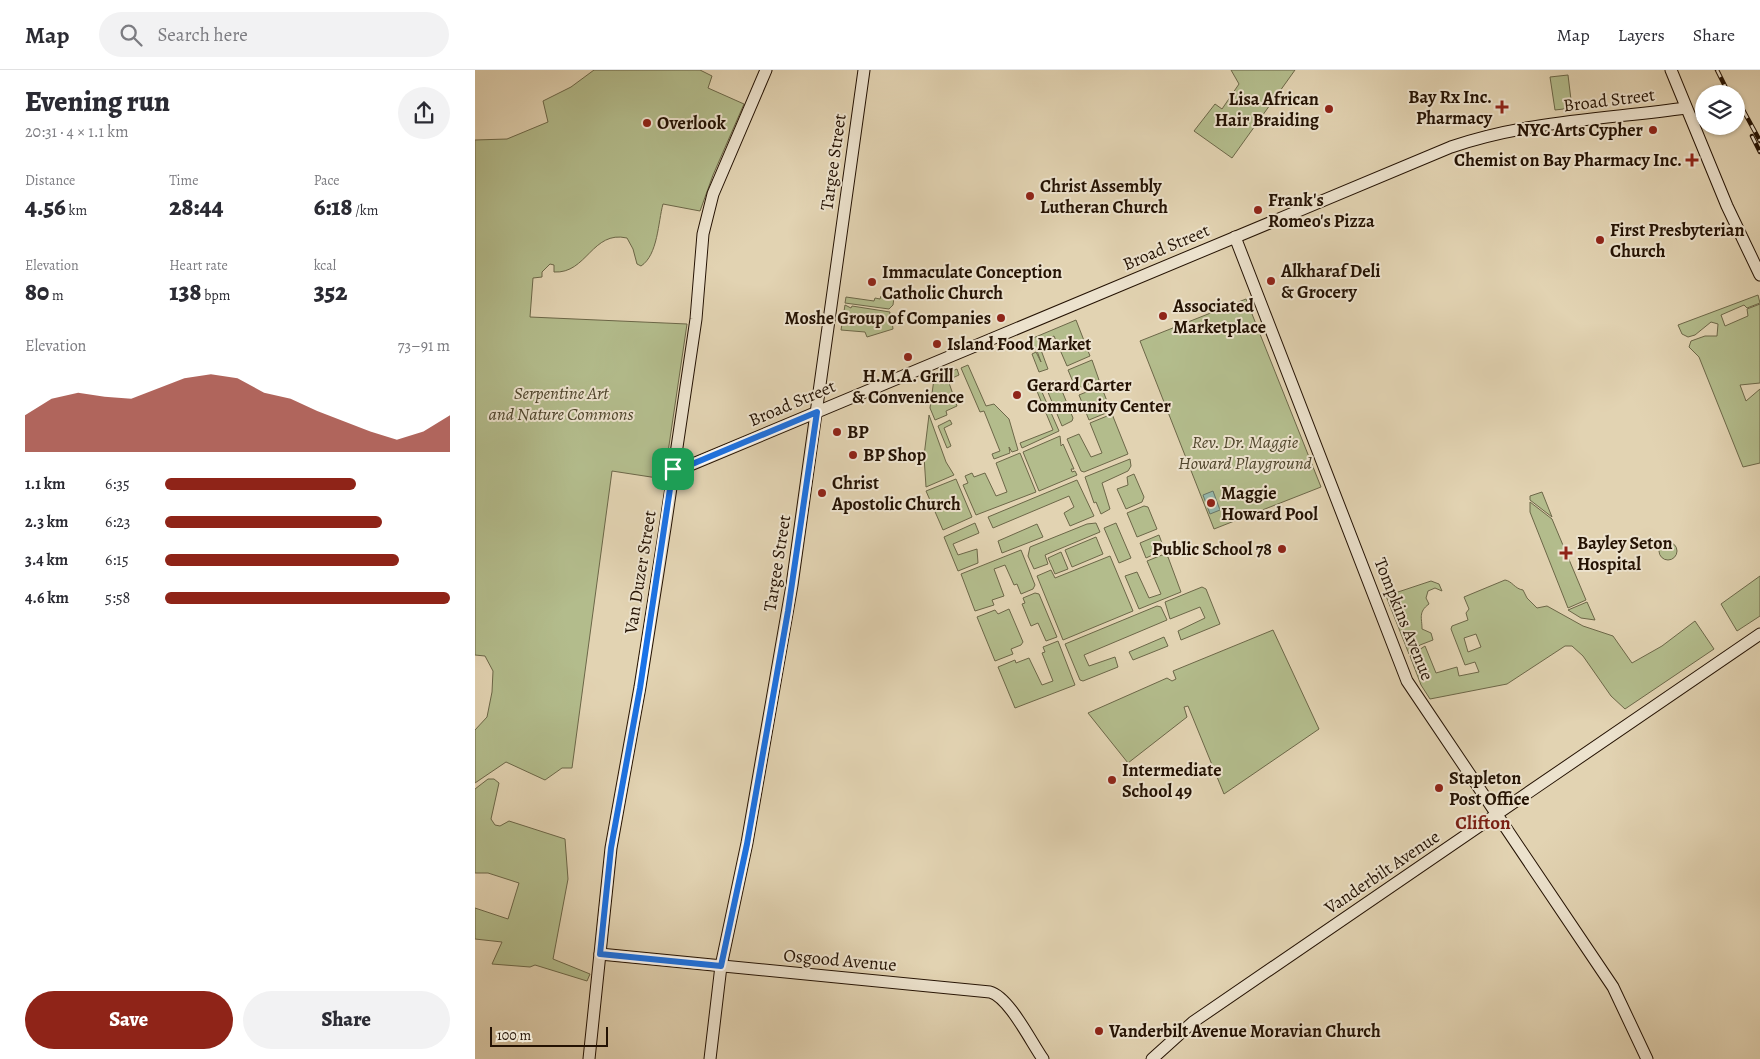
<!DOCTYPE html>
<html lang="en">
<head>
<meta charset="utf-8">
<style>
	:root { --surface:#fff; --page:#f2f2f3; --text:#2b2b33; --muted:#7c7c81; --line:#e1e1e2; --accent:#8f2418 }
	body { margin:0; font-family:Alegreya,serif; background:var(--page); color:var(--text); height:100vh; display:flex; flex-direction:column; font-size:19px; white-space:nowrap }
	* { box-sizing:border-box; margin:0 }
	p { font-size:16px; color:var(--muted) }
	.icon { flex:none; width:28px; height:28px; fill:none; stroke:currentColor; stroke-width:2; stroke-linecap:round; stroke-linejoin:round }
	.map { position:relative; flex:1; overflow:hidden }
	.panel { display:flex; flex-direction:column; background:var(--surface); width:475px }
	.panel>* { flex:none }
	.buttons { position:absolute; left:1220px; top:15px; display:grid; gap:10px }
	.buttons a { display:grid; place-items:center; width:50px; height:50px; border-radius:50%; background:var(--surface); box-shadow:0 1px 4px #0004; font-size:25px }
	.scale { position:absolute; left:15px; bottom:12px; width:118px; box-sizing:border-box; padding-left:5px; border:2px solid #241203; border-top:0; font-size:14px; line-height:18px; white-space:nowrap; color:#241203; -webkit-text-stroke:4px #ece2cd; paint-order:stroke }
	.pin { position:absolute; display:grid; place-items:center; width:42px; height:42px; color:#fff; margin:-21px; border-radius:10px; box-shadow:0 2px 8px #0006 }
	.round { display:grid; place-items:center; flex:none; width:52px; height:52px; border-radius:26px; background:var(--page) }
	.headline { display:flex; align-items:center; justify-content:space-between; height:85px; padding:0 25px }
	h1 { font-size:28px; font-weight:800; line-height:38px }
	.stats { display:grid; grid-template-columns:repeat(3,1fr); gap:8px; height:85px; padding:5px 25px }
	.stats div { display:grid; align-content:center }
	.stats b { font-size:25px; font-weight:800 }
	.stats small { font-size:14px; font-weight:400 }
	.stats p { font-size:14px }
	.chart { height:140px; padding:10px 25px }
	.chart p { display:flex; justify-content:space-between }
	.chart svg { width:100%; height:90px; margin-top:5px; fill:var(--accent); opacity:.7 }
	.cta { display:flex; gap:10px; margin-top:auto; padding:10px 25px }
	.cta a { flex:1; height:58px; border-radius:30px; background:var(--accent); color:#fff; font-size:20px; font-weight:800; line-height:58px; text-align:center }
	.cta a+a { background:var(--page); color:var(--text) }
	ul { padding:0 25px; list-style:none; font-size:16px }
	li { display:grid; grid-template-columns:80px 60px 1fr; align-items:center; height:38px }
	li i { height:12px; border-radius:6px; background:var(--accent) }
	header { display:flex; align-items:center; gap:30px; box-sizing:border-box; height:70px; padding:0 25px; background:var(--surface); border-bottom:1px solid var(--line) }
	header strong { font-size:24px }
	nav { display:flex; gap:28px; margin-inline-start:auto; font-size:18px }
	.search { width:350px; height:45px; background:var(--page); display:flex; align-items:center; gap:12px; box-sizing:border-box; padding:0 18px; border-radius:28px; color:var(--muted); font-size:19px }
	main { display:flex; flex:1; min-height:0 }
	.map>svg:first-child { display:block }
</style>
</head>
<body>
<header>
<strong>Map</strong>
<div class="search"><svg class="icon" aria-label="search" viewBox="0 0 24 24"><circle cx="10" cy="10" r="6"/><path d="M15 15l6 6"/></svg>Search here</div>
<nav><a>Map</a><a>Layers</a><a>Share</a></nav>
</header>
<main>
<section class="panel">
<div class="headline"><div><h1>Evening run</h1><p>20:31 · 4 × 1.1 km</p></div><a class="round"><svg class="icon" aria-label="share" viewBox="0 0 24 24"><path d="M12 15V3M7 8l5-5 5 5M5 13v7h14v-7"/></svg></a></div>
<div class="stats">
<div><p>Distance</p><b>4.56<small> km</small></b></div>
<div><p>Time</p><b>28:44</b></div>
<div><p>Pace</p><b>6:18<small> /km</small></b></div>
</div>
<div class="stats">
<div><p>Elevation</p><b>80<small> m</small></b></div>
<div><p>Heart rate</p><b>138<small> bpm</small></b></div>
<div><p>kcal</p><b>352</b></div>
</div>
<div class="chart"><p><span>Elevation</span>73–91 m</p>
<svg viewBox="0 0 160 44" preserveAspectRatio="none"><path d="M0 44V26L10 18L20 15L30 17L40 18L50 13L60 8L70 6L80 8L90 15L100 18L110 24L120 29L130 34L140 38L150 34L160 26V44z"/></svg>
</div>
<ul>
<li><b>1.1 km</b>6:35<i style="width:67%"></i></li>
<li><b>2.3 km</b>6:23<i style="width:76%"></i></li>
<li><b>3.4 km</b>6:15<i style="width:82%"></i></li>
<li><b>4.6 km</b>5:58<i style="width:100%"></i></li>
</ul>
<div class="cta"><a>Save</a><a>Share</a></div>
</section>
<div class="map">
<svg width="1285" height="989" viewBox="0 0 1285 989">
	<rect width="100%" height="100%" fill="#e2d3b2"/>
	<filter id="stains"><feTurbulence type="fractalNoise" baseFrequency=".004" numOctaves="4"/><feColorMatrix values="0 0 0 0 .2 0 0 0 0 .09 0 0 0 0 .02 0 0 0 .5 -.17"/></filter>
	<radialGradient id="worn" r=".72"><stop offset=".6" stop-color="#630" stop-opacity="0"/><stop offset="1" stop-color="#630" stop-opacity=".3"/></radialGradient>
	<g fill="#b3bc8c" stroke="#6c6748" fill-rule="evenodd">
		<path d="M 119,0 L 225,0 L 237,6 L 233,18 L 269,34 L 238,105 L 225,141 L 188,134 C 183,152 183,185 166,196 L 162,194 L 158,179 L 152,168 C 117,160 112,204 79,202 L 79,195 L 75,194 L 67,202 L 67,207 L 58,208 L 55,247 L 212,254 L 189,409 L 137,401 L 97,698 L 87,698 L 70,710 L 31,692 L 0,713 L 0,660 L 12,647 L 17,622 L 18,601 L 10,586 L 0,585 L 0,70 L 32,69 L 73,52 L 68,31 L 96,17 Z"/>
		<path d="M 756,0 L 820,0 L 757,88 L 719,61 L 740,34 L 747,39 L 764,14 Z"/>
		<path d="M 1093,5 L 1097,38 L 1080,40 L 1075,7 Z"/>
		<path d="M 420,220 L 418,235 L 414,239 L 370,233 L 371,227 L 399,231 L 400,228 L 405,229 L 406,226 L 415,227 L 415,223 Z"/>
		<path d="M 1283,225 L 1285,233 L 1272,238 L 1269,235 L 1246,245 L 1250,256 L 1273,246 L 1272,239 L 1285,234 L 1285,313 L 1265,315 L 1271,331 L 1285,319 L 1285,393 L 1268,397 L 1224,287 L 1214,277 L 1216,271 L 1230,266 L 1242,266 L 1243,254 L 1236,252 L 1220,265 L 1213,267 L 1207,264 L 1203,255 Z"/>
		<path d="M 771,229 L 846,417 L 739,459 L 665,271 Z"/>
		<path d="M 370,235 L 376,238 L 377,236 L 415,242 L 414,250 L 417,251 L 418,259 L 392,267 L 390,262 L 366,260 Z"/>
		<path d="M 601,250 L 615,286 L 592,296 L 579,266 L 568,270 L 570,275 L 556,281 L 551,271 Z"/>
		<path d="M 566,280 L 573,299 L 564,302 L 557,284 L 561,282 L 566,292 L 562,281 Z"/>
		<path d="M 617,290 L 624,310 L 601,319 L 593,300 Z"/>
		<path d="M 493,295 L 511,336 L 519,334 L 534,349 L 543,380 L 537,382 L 534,377 L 535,383 L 519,389 L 517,384 L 525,381 L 509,341 L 505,342 L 486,298 Z"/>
		<path d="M 482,299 L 484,305 L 473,310 L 482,336 L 471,341 L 472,345 L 460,350 L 455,338 L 459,309 Z"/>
		<path d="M 580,311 L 583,311 L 598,348 L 597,351 L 587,356 L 570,315 Z"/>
		<path d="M 563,313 L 584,361 L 547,378 L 545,373 L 578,360 L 559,314 Z"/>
		<path d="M 626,316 L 636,341 L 614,350 L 604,325 Z"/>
		<path d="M 637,344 L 653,384 L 609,402 L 606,401 L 592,369 L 604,364 L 616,387 L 627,383 L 615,353 Z"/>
		<path d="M 454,345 L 471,392 L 479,405 L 451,417 L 449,386 Z"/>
		<path d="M 475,350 L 477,354 L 469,358 L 476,376 L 472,378 L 463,356 Z"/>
		<path d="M 585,366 L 586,376 L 588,374 L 599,399 L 596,399 L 597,402 L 600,401 L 602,405 L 564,421 L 548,382 Z"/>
		<path d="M 545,383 L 561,422 L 501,445 L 488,415 L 493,413 L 490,406 L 497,403 L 499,407 L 510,403 L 521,426 L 532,422 L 521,393 Z"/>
		<path d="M 655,389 L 656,396 L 653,401 L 627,413 L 635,439 L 626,444 L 621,432 L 619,433 L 610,407 Z"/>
		<path d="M 659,404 L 669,427 L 667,432 L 651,439 L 642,419 L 653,415 L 652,407 Z"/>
		<path d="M 481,409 L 497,447 L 468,460 L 451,421 Z"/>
		<path d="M 602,410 L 619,446 L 595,456 L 589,443 L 599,437 L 594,426 L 518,458 L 513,447 Z"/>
		<path d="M 1067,422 L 1077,447 L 1055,430 L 1055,426 Z"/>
		<path d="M 1055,432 L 1077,449 L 1111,530 L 1093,538 L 1055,442 Z"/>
		<path d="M 669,436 L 673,437 L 682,459 L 662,467 L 652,443 Z"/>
		<path d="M 500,453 L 504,463 L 478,474 L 483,485 L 502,479 L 503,493 L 483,501 L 469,467 Z"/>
		<path d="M 621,453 L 625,462 L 570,485 L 573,494 L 559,499 L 553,486 L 555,477 L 612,454 Z"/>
		<path d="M 641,453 L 656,488 L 644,493 L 629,458 Z"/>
		<path d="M 562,454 L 568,467 L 527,483 L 523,471 Z"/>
		<path d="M 684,465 L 688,476 L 686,481 L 671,488 L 665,473 Z"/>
		<path d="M 621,467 L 628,484 L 597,497 L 590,480 Z"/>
		<circle cx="1193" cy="481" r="9"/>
		<path d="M 546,480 L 560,515 L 558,519 L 546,524 L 542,514 L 539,515 L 530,495 L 519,499 L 529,526 L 517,530 L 519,535 L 500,541 L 486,504 Z"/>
		<path d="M 586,482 L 593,499 L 580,504 L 573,488 Z"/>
		<path d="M 687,485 L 693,487 L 706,522 L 664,539 L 650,506 L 662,502 L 674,528 L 686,524 L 672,491 Z"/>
		<path d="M 635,486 L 658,541 L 588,570 L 562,506 L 576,500 L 580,508 Z"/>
		<path d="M 1285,506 L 1285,546 L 1262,561 L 1246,534 Z"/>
		<path d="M 1030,510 C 1037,511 1040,519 1048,520 L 1052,528 L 1062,538 L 1072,536 L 1108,556 L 1138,566 L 1157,593 L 1187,576 L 1220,551 L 1239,579 L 1150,639 L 1136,626 L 1108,586 L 1097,576 L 1090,576 L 1032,614 L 955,629 L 946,615 L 935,586 L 950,576 L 961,603 L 982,597 L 984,606 L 1004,602 L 1000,592 L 990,595 L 976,559 L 977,556 L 993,550 L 991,543 L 994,539 L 989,527 ZM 1001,564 L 1006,577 L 993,582 L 989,568 Z"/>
		<path d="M 956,511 L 964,514 L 967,521 L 960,518 L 953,521 L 951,528 L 954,534 C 943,542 947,548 947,559 L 956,563 L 958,570 L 945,575 L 934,584 L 911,526 Z"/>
		<path d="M 727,517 L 731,519 L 745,554 L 706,570 L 703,561 L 730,548 L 725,537 L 695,549 L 690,532 Z"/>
		<path d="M 560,523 L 564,524 L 582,567 L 571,571 L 563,553 L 556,556 L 547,534 L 550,533 L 548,528 Z"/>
		<path d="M 1112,532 L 1120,550 L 1106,548 L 1093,540 Z"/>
		<path d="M 682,536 L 686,537 L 692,550 L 609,585 L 614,596 L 640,587 L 643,597 L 608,611 L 605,610 L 590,574 Z"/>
		<path d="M 534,539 L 548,572 L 546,575 L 536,579 L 538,584 L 520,591 L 502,547 L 520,540 L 523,544 Z"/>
		<path d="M 798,560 L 844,659 L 749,724 L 713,636 L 709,637 L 712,647 L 653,693 L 613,643 L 692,608 L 697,611 L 701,609 L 698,601 Z"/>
		<path d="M 689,567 L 693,576 L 658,590 L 654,582 Z"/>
		<path d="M 583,571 L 600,615 L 540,638 L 523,597 L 540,590 L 541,593 L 554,588 L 567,615 L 578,611 L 567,583 L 570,582 L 568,577 Z"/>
		<path d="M 13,709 L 19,709 L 24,713 L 16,749 L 20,755 L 25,756 L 34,751 L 90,769 L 93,809 L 78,889 L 115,904 L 112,911 L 60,895 L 55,897 L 17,894 L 27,872 L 0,869 L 0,838 L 33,849 L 44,813 L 13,803 L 0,803 L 0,719 Z"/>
	</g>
	<path fill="#95b8ac" stroke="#687668" d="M 738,421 L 745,440 L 735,444 L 728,425 Z"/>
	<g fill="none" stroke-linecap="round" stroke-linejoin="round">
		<g stroke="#241203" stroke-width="13">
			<g id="secondary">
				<path d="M 1196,0 L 1252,136 L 1285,205"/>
				<path d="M 760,167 L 932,611 L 1138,917 L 1172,989"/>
				<path d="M 198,399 L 213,396 L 976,77 C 1051,51 1132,49 1211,38"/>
				<path d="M 125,884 L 515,922 C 534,927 556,972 568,989"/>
				<path d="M 114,989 L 136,778 L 165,617 L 190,458 L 221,249 L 228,164 L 238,124 L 291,0"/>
				<path d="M 235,989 L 246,896 L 272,773 L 317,515 L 389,0"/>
				<path d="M 677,989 L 718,952 L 1285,564"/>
			</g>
		</g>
		<use href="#secondary" stroke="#ece2cd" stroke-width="11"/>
		<g stroke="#241203" stroke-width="4.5">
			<g id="rail">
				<path d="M 1242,0 L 1254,24"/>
				<path d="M 1261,27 L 1285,71"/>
				<path d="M 1277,66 L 1285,82"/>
			</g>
		</g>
		<use href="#rail" stroke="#ece2cd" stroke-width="2.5" stroke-dasharray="8" stroke-linecap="butt"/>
	</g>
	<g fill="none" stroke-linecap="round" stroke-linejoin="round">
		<g stroke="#fff" stroke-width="10">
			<path id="route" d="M 342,342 L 313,541 L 272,774 L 246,896 L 125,884 L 136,778 L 165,618 L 198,399 L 210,397 Z"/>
		</g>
		<use href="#route" stroke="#1a73e8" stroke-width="6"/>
	</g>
	<g fill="#8f2418" stroke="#ece2cd" stroke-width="2">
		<path d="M1024.5 29.5h5v5h5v5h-5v5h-5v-5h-5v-5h5z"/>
		<circle cx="854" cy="39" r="5"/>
		<circle cx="172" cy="53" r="5"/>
		<circle cx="1178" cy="60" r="5"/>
		<path d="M1214.5 82.5h5v5h5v5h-5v5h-5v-5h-5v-5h5z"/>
		<circle cx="555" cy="126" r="5"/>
		<circle cx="783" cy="140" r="5"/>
		<circle cx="1125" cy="170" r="5"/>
		<circle cx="796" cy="211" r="5"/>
		<circle cx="397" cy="212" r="5"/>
		<circle cx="688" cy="246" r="5"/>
		<circle cx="526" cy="248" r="5"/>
		<circle cx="462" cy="274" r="5"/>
		<circle cx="433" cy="287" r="5"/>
		<circle cx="542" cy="325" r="5"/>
		<circle cx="362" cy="362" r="5"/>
		<circle cx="378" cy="385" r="5"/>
		<circle cx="347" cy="423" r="5"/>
		<circle cx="736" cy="433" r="5"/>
		<circle cx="807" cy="479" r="5"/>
		<path d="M1088.5 475.5h5v5h5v5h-5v5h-5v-5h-5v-5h5z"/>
		<circle cx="637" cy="710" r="5"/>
		<circle cx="964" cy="718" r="5"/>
		<circle cx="624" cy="961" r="5"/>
	</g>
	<g text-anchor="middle" stroke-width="4" stroke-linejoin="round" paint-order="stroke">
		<g font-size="18" font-weight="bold" fill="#241203" stroke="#ece2cd" text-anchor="start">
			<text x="1017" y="33" text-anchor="end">Bay Rx Inc.<tspan x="1017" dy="21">Pharmacy</tspan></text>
			<text x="844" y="35" text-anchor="end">Lisa African<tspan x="844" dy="21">Hair Braiding</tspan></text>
			<text x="182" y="59">Overlook</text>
			<text x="1168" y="66" text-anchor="end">NYC Arts Cypher</text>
			<text x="1207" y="96" text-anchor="end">Chemist on Bay Pharmacy Inc.</text>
			<text x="565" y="122">Christ Assembly<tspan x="565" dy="21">Lutheran Church</tspan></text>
			<text x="793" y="136">Frank's<tspan x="793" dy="21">Romeo's Pizza</tspan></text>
			<text x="1135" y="166">First Presbyterian<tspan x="1135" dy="21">Church</tspan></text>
			<text x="806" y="207">Alkharaf Deli<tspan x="806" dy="21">&amp; Grocery</tspan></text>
			<text x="407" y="208">Immaculate Conception<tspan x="407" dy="21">Catholic Church</tspan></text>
			<text x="698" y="242">Associated<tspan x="698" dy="21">Marketplace</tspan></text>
			<text x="516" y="254" text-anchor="end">Moshe Group of Companies</text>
			<text x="472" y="280">Island Food Market</text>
			<text x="433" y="312" text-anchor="middle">H.M.A. Grill<tspan x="433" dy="21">&amp; Convenience</tspan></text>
			<text x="552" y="321">Gerard Carter<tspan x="552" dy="21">Community Center</tspan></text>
			<text x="372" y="368">BP</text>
			<text x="388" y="391">BP Shop</text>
			<text x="357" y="419">Christ<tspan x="357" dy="21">Apostolic Church</tspan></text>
			<text x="746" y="429">Maggie<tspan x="746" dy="21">Howard Pool</tspan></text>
			<text x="1102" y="479">Bayley Seton<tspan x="1102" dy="21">Hospital</tspan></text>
			<text x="797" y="485" text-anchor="end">Public School 78</text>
			<text x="647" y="706">Intermediate<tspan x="647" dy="21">School 49</tspan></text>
			<text x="974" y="714">Stapleton<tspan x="974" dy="21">Post Office</tspan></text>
			<text x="634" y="967">Vanderbilt Avenue Moravian Church</text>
		</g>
		<g font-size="18" fill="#241203" stroke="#ece2cd">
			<text transform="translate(1134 30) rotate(-7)" y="6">Broad Street</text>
			<text transform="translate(358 92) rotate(-82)" y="6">Targee Street</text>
			<text transform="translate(691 177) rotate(-23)" y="6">Broad Street</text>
			<text transform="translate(317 333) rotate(-23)" y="6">Broad Street</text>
			<text transform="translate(302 493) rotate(-81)" y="6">Targee Street</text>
			<text transform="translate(165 502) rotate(-81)" y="6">Van Duzer Street</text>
			<text transform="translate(929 549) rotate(68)" y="6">Tompkins Avenue</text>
			<text transform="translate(907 802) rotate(-34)" y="6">Vanderbilt Avenue</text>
			<text transform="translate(365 890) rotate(5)" y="6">Osgood Avenue</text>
		</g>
		<g font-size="18" font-style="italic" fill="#4f452c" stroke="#ece2cd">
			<text x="86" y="329">Serpentine Art<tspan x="86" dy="21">and Nature Commons</tspan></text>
			<text x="770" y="378">Rev. Dr. Maggie<tspan x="770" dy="21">Howard Playground</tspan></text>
		</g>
		<g font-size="19" font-weight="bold" fill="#7a1f14" stroke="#ece2cd">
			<text x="1008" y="759">Clifton</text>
		</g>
	</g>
	<rect width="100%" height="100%" filter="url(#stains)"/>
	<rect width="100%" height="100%" fill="url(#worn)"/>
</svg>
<div class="buttons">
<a><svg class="icon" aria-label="layers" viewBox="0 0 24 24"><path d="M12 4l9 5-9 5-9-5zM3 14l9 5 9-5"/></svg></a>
</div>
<div class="scale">100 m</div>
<div class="pin" style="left:198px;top:399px;background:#1e9e55"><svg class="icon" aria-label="arrive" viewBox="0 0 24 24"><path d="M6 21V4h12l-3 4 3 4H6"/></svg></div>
</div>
</main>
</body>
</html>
